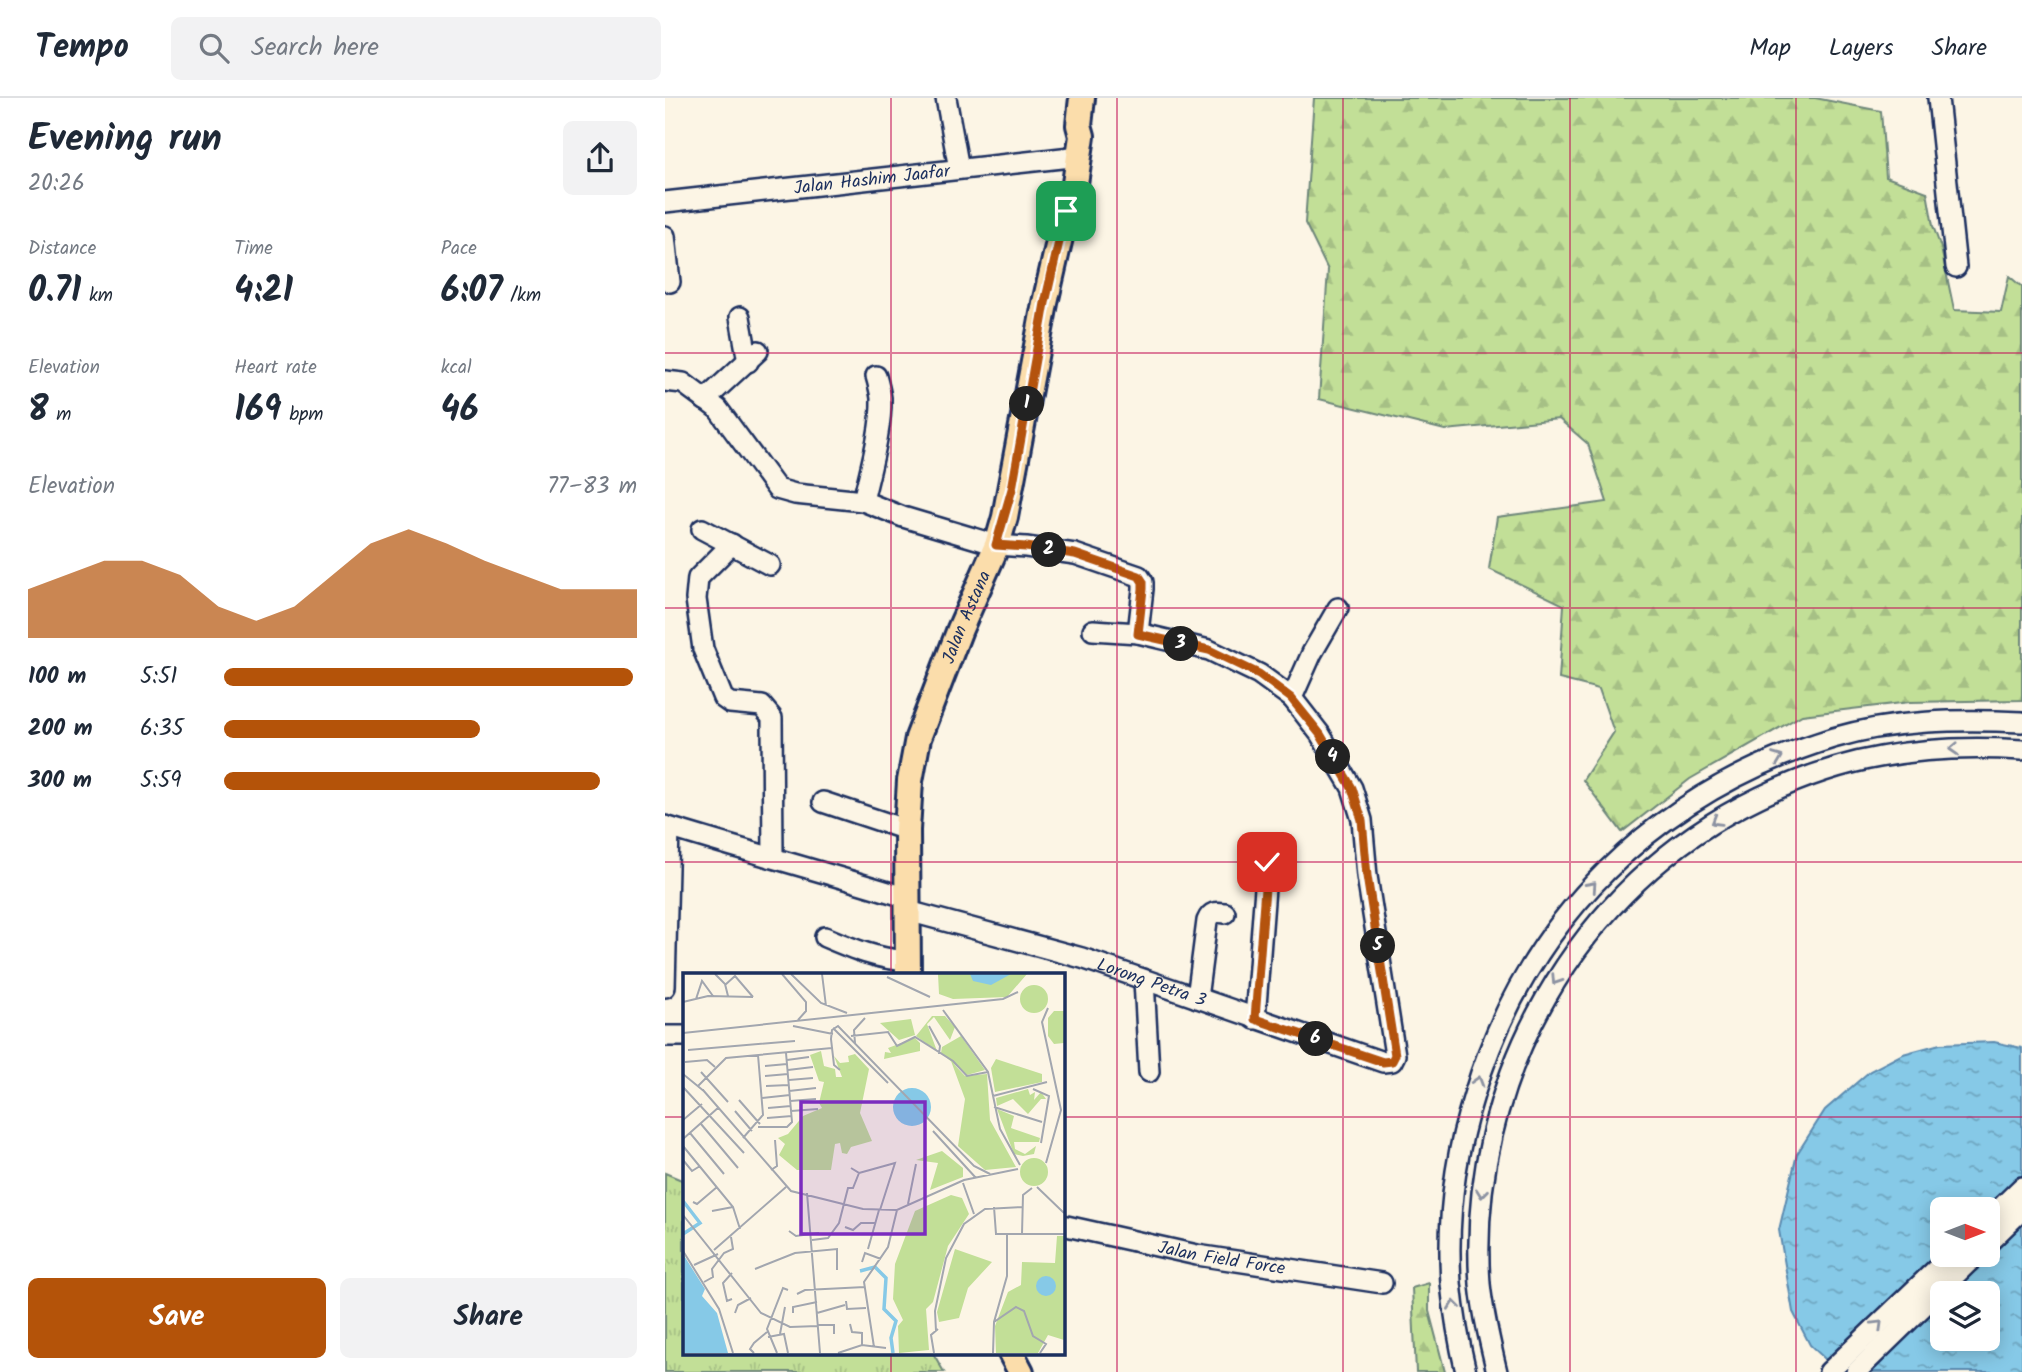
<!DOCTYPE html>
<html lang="en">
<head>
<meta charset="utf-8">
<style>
	:root { --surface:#fff; --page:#f2f2f3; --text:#1f2937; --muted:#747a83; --line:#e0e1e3; --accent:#b45309 }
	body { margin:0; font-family:Kalam,sans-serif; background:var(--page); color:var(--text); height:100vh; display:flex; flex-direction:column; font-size:26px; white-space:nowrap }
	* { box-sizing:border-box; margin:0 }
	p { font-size:23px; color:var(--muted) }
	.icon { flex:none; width:38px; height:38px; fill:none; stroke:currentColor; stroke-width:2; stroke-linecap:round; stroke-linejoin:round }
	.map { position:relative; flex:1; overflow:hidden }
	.sheet { display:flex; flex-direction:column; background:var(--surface); width:665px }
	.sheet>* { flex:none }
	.needle { width:46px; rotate:90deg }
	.buttons { position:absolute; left:1265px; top:1099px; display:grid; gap:14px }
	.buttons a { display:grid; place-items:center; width:70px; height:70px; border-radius:10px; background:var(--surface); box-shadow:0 4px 18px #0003; font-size:35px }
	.pin { position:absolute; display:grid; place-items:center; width:60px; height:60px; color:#fff; margin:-30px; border-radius:14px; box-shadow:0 4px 10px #0006 }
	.km { position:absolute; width:35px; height:35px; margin:-18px; border-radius:50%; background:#222; color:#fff; font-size:19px; line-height:35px; text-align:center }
	.round { display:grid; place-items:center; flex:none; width:74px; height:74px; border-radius:10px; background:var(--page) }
	.overview { display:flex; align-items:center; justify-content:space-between; height:119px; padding:0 28px }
	h1 { font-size:38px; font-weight:700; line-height:52px }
	.figures { display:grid; grid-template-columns:repeat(3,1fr); gap:10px; height:119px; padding:7px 28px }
	.figures div { display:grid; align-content:center }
	.figures b { font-size:35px; font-weight:700 }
	.figures small { font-size:19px; font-weight:400 }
	.figures p { font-size:19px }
	.chart { height:196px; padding:14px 28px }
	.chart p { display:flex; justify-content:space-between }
	.chart svg { width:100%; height:126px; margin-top:7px; fill:var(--accent); opacity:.7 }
	.button { display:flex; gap:14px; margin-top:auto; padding:14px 28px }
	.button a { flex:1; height:80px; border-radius:10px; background:var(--accent); color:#fff; font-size:28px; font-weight:700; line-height:80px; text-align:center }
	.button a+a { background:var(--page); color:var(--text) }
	ul { padding:0 28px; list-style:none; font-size:23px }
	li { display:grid; grid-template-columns:112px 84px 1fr; align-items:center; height:52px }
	li i { height:18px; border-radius:9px; background:var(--accent) }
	header { display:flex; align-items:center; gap:42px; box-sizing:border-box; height:98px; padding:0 35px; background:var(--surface); border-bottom:2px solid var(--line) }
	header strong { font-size:33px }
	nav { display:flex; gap:38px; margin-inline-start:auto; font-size:24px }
	.search { width:490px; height:63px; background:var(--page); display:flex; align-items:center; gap:18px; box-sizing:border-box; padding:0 24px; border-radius:10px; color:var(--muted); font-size:26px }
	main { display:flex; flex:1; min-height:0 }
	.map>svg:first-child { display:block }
</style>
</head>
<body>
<header>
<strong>Tempo</strong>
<div class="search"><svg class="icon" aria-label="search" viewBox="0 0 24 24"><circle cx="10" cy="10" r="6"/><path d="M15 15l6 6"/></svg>Search here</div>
<nav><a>Map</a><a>Layers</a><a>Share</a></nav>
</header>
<main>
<section class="sheet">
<div class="overview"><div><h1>Evening run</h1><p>20:26</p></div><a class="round"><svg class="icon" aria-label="share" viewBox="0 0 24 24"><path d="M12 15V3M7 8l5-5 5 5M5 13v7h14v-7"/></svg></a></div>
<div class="figures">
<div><p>Distance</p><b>0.71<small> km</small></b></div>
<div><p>Time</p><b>4:21</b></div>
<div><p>Pace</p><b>6:07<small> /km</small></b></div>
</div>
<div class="figures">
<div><p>Elevation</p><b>8<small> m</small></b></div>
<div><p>Heart rate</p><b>169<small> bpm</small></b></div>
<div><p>kcal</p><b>46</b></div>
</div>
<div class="chart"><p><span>Elevation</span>77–83 m</p>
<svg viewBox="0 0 160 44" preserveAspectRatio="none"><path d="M0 44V27L10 22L20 17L30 17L40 22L50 33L60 38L70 33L80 22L90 11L100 6L110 11L120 17L130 22L140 27L150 27L160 27V44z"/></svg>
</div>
<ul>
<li><b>100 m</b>5:51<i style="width:99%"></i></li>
<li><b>200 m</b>6:35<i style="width:62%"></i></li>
<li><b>300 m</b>5:59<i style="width:91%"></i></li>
</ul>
<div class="button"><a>Save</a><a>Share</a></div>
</section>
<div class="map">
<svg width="1357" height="1274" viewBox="0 0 1357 1274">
	<defs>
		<pattern id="grass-tufts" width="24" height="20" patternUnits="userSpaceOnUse" patternTransform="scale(1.75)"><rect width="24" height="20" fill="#c2df97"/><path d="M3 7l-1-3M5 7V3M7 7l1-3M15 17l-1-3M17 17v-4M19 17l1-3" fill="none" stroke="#a6c085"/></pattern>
		<pattern id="forest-firs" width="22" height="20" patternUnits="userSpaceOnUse" patternTransform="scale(1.75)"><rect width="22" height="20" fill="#c2df97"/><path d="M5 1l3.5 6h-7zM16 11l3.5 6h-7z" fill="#a6c085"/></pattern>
		<pattern id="water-ripples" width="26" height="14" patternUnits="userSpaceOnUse" patternTransform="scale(1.75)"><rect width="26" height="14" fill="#86c9e7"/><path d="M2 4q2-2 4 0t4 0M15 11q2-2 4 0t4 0" fill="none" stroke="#6da4be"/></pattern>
	</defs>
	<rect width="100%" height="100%" fill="#fcf5e5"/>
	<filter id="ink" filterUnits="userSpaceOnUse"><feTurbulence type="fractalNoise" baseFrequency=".0143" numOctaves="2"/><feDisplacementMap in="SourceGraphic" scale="14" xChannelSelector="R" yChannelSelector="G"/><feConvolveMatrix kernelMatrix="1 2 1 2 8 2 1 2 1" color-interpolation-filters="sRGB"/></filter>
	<g filter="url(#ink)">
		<path fill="url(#grass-tufts)" stroke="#6e877a" stroke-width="2" d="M 0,1075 L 19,1083 L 19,1255 L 268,1255 L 279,1274 L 0,1274 Z"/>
		<g fill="url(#forest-firs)" stroke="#6e877a" stroke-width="2">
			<path d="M 649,0 L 1150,0 L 1216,13 L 1221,79 L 1262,94 L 1268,128 L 1276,150 L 1289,212 L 1336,214 L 1344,178 L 1357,189 L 1357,602 L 1245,604 L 1137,617 L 1025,681 L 957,734 L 918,682 L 949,634 L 934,591 L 894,581 L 899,507 L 824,471 L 832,419 L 942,404 L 923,346 L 894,321 L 780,332 L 654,301 L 663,172 L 640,125 Z"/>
			<path d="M 764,1185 L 764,1213 L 780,1274 L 751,1274 L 747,1190 Z"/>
		</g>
		<path fill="url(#water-ripples)" stroke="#5b8bb0" stroke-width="2" fill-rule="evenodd" d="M 1329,944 L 1357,950 L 1357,1274 L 1174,1274 L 1145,1247 L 1128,1214 L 1114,1132 L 1132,1056 L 1160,1012 L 1205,973 L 1238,956 L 1275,946 ZM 1278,1111 L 1323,1111 L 1323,1157 L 1278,1157 ZM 1278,1195 L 1323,1195 L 1323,1241 L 1278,1241 Z"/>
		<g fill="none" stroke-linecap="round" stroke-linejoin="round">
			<g stroke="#1b2f5e" stroke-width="24">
				<g id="minor">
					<path d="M 281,0 L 294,71"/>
					<path d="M 1273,0 L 1291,169"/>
					<path id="s1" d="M 0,104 L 406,59 L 414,60"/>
					<path d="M 0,138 L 5,184"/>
					<path d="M 75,219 L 83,264"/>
					<path d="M 0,283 L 18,285 L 53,311 L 112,391 L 130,396 L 198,403 L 238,419 L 332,447 L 361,449 L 410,456 L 474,478 L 478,484 L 478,491 L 473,535 L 544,552 L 594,576 L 627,600 L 647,555 L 673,510"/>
					<path d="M 40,302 L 93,253"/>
					<path d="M 198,403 C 205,372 217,331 216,300 C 215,293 213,285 211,278"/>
					<path d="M 37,431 L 105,467"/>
					<path d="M 67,446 L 33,480 L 31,501 L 38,551 L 58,600 L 65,605 L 97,608 L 107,620 L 108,759"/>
					<path d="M 428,532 L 473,535"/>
					<path d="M 158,704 L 242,732"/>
					<path d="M 0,728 C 81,753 162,775 243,800"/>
					<path id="s2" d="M 243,813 L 417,860 L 718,964 L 727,963 L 730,957 L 702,778 L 697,722 L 687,690 L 655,636 L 627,600"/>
					<path d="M 160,839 C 188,851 212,861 243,863"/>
					<path d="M 479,882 L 484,974"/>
					<path d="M 0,889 L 4,730"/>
					<path d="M 532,900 L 542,823 C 546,813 551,814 560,815"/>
					<path d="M 590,921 L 602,764"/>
					<path d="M 0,938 L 19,938"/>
					<path d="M 1323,1122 L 1357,1089"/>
					<path id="s3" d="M 397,1127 L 532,1157 L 717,1185"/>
					<path d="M 1323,1145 L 1357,1112"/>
					<path d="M 801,1274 C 794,1245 789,1215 786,1185 C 782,1122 790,1057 809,997 C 862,820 991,694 1168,640 C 1229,622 1294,621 1357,624"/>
					<path d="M 832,1274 C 825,1245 818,1216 815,1186 C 801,984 912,786 1095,699 C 1133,681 1174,666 1215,659 C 1262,650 1309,649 1357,652"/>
					<path d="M 1164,1274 L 1286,1157"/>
					<path d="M 1191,1274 L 1311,1157"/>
				</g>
			</g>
			<g stroke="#1b2f5e" stroke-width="30">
				<g id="major">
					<path id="s4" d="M 243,877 L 242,732 L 245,683 L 253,640 L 295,531 L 332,447 L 340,419 L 380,205 L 401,113 L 408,99 L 417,38 L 414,27 L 417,0"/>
					<path d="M 346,1255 L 356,1274"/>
				</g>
			</g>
			<use href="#minor" stroke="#fcf5e5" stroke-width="19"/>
			<use href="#major" stroke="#fbddab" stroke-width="24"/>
		</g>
		<defs><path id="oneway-chevron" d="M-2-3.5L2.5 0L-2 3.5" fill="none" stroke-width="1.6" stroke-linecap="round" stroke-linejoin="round" transform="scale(1.75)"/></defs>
		<g stroke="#8c92a2">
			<use href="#oneway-chevron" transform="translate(1289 651) rotate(177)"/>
			<use href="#oneway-chevron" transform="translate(1113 660) rotate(-21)"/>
			<use href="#oneway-chevron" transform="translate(1051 723) rotate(149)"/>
			<use href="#oneway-chevron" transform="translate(927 788) rotate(-48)"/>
			<use href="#oneway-chevron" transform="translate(891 882) rotate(123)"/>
			<use href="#oneway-chevron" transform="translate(813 983) rotate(-73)"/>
			<use href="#oneway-chevron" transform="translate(817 1095) rotate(96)"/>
			<use href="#oneway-chevron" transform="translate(789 1207) rotate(-97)"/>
			<use href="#oneway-chevron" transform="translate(1213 1227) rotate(-44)"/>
		</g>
	</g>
	<g fill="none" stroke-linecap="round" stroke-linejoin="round" filter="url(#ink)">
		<g stroke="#fff" stroke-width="14">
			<path id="route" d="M 401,113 L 380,205 L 347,391 L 331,447 L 361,449 L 410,456 L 474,478 L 478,484 L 478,491 L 473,536 L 544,552 L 594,576 L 626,600 L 655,636 L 687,690 L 697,722 L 702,778 L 730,957 L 727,963 L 718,964 L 590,921 L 602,764"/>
		</g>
		<use href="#route" stroke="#b45309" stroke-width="9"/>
	</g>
	<path fill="none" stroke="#c2185b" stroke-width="2" stroke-opacity="0.55" d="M 226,0 L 226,877M 452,0 L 452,1274M 678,0 L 678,1274M 905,0 L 905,1274M 1131,0 L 1131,1274M 0,255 L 1357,255M 0,510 L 1357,510M 0,764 L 1357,764M 0,1019 L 19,1019M 397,1019 L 1357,1019M 226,1255 L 226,1274"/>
	<g text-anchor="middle" stroke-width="7" stroke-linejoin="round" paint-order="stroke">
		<g font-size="18" fill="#1b2f5e" stroke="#fcf5e5">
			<text dy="6" stroke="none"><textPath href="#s1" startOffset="208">Jalan Hashim Jaafar</textPath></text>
			<text dy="6" stroke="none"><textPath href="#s4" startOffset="368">Jalan Astana</textPath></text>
			<text dy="6" stroke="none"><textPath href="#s2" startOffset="254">Lorong Petra 3</textPath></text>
			<text dy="6" stroke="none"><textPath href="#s3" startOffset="163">Jalan Field Force</textPath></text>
		</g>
	</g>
	<g transform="translate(18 875)">
		<rect width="382" height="382" fill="#fcf5e5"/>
		<path d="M337 26a14 14 0 1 1 28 0a14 14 0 1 1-28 0ZM337 199a14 14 0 1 1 28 0a14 14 0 1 1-28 0ZM 268,222 L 279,225 L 286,241 L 265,273 L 250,329 L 243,336 L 246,377 L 216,380 L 215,353 L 220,347 L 210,326 L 212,291 L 232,238 Z" fill="#c2df97"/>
		<path d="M 249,43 L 262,43 L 272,54 L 267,67 L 251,44 L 244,51 L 254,78 L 233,63 ZM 228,46 L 232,62 L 216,67 L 197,50 ZM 278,63 L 302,97 L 284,102 L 258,80 L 259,74 ZM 232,65 L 237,70 L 237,78 L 201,86 L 202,79 L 208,80 L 205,75 ZM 138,78 L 141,93 L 152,96 L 153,104 L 159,104 L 151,83 L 157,90 L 166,89 L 165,83 L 172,81 L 186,96 L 177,140 L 189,168 L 168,174 L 164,181 L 159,180 L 157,170 L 152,171 L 148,197 L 114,197 L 96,182 L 102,171 L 95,165 L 105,161 L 120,143 L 139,135 L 136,130 L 141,109 L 136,108 L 127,82 ZM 313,86 L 359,101 L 359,109 L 312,119 L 308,95 ZM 268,88 L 282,103 L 304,101 L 307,147 L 333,194 L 302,197 L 275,173 L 282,126 ZM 345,116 L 347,122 L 352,119 L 351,127 L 358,119 L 363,126 L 358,126 L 345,141 L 330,126 L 314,133 L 313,125 ZM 314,136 L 331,143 L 328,155 L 357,165 L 356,169 L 331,169 L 332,176 L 342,181 L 353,173 L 351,181 L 340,183 L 331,181 ZM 259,178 L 280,195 L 280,204 L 247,217 L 255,190 L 233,187 Z" fill="#c2df97"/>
		<path d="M 255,1 L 344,1 L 324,24 L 270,26 L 256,21 ZM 371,38 L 381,38 L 381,70 L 371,71 L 365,63 L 365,45 ZM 374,263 L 381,263 L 381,367 L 365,362 L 355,380 L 313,380 L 312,353 L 325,319 L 338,312 L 339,289 L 372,290 ZM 272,276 L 309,289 L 285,315 L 276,345 L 256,349 L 254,339 Z" fill="#c2df97"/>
		<path d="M 287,1 L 328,1 L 308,12 L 290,8 ZM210 134a19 19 0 1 1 38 0a19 19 0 1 1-38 0ZM 0,281 L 22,316 L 19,323 L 34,340 L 45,380 L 0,380 ZM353 313a10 10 0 1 1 20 0a10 10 0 1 1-20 0Z" fill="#86c9e7"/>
		<path fill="none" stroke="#86c9e7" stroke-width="3.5" d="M 0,228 L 17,250 L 0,261M 177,298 L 192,294 L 203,305 L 201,336 L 213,348 L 208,365 L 210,380"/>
		<path fill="none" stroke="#a2a6af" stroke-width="2" d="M 32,1 L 42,11 L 45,23M 99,1 L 123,29 L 123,38 L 115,47M 108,1 L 138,30 L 164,40M 139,1 L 143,33M 204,4 L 247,24M 42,12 L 52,3 L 70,24M 13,26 L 19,8 L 30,23M 0,29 L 25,23 L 70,24M 260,37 L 305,99 L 317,156 L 337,192M 110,53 L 150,61M 246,53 L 257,73 L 256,81M 150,55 L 205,110M 0,60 L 320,26 L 335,19M 168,63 L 205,59 L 214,73 L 232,64 L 270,88 L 284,103 L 305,99M 172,70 L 171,57 L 182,45M 5,77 L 112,68M 104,87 L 126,84M 2,89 L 24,87 L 32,94M 82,93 L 104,91M 105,97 L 130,94M 157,97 L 151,92 L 148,66 L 149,57 L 155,53 L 291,193 L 307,201M 18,99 L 45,129M 0,101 L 22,119M 82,103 L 105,101M 106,107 L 130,105M 15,113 L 43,85 L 149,75M 83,113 L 106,112M 0,114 L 61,180M 350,116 L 366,123 L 358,170M 20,117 L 108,218 L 180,236 L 214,237 L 281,207 L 335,196M 106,118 L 133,115M 310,123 L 364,109M 79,125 L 107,122M 56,127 L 77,151M 107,128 L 133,126M 311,134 L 359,149M 85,135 L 108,133M 52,138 L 69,158M 108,138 L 135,136M 84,145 L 109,143M 0,147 L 19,131M 18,151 L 55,195M 75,154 L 104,154 L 109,149 L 103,80M 250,158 L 293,205M 7,160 L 41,201M 60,165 L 80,142 L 75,82M 0,166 L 36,134M 0,173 L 50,234 L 57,256M 0,187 L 9,198 L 17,193M 363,190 L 378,137 L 359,49 L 365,35M 88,197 L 94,193 L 92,167M 176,200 L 212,190 L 197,237M 280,210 L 291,241M 354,214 L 381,240M 124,220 L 137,380M 10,229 L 14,231 L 34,214M 225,231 L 233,191M 311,234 L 313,261 L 381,261M 29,238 L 50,234M 0,242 L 78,340 L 107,354 L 135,353M 162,254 L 170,257 L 178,250 L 192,250M 106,258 L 113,263 L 136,260M 339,261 L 340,222 L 349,215M 129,267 L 145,265 L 156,250 L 165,215 L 170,215 L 176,200 L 168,195M 185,276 L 196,237M 31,277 L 103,214M 0,278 L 36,336 L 50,380M 179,289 L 182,280 L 198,286M 11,292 L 35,281M 72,296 L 112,280 L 154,276 L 154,297M 49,300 L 40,310 L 44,328 L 49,326M 21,309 L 30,304 L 29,296 L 41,280 L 50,276 L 48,264M 114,321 L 122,317 L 182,314M 163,328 L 164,336 L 183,335M 52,340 L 55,332 L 68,325M 110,340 L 110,334 L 134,329M 134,340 L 162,332M 311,349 L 333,334 L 341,338 L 350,363 L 363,371 L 357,380M 167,351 L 169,359 L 179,360 L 179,372M 135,352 L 151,352 L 151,361M 253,358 L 252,338 L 263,285 L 281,251 L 302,236 L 340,234M 97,361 L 102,334M 85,364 L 101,361 L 105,380M 191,374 L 181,309 L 205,274 L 214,237M 71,380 L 67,376 L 71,370 L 84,359M 94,380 L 84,356 L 100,315 L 105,317M 155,380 L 179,372 L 203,375M 251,380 L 248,362 L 255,356M 310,380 L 311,349 L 324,303 L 324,261"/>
		<path fill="#7b2cbf" fill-opacity="0.15" stroke="#7b2cbf" stroke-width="3.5" d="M 118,129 L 242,129 L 242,261 L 118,261 Z"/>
		<rect width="382" height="382" fill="none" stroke="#1b2f5e" stroke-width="3.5"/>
	</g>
</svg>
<div class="buttons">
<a><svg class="needle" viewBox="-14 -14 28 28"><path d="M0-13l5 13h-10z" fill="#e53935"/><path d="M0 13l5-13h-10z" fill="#747a83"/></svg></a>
<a><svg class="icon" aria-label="layers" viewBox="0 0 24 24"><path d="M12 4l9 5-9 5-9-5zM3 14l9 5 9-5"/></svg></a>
</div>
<div class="pin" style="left:401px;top:113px;background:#1e9e55"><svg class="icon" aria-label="arrive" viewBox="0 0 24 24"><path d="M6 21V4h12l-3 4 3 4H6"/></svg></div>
<div class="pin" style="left:602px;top:764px;background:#d93025"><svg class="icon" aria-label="check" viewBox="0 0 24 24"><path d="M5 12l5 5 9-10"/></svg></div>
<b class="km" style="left:362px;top:306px">1</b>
<b class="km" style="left:384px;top:452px">2</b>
<b class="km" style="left:516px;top:546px">3</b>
<b class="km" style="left:668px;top:659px">4</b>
<b class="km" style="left:713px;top:848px">5</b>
<b class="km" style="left:651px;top:941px">6</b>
</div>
</main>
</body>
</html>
